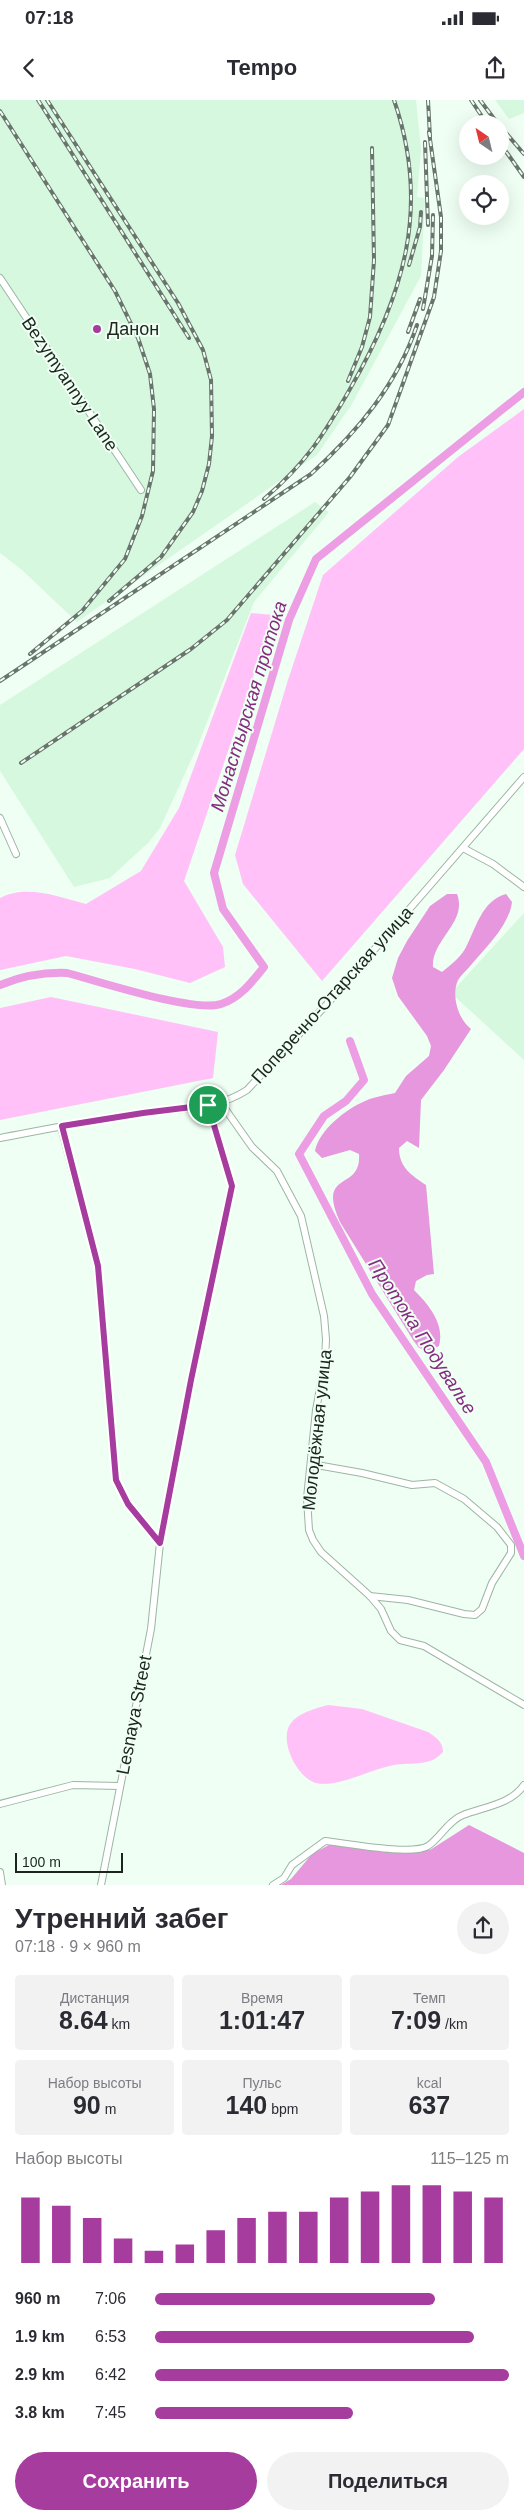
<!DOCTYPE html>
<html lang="ru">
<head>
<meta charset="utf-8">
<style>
	:root { --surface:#fff; --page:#f2f2f3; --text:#2b2b33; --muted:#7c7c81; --accent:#a63c9e }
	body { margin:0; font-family:Arial,sans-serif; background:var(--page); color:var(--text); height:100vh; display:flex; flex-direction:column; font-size:19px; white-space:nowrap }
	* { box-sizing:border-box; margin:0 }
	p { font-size:16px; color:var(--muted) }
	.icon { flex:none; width:28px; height:28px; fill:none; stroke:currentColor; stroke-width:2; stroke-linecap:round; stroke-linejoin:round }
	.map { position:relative; height:1785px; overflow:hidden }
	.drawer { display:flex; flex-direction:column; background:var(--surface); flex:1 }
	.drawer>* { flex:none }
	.needle { width:32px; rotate:325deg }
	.tools { position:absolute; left:459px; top:15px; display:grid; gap:10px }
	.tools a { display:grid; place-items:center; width:50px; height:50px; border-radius:50%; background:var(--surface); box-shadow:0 5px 20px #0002; font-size:25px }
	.scale { position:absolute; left:15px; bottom:12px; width:108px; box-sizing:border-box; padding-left:5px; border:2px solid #1b251e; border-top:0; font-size:14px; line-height:18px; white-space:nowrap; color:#1b251e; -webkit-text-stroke:4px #effff3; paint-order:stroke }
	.pin { position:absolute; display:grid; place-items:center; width:42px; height:42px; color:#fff; margin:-21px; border:2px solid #fff; border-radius:50%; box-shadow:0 1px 5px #0007 }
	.round { display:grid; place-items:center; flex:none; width:52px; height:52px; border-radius:26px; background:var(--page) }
	.head { display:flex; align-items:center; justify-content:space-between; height:85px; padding:0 15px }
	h1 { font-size:28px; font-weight:800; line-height:38px }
	.stats { display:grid; grid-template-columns:repeat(3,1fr); gap:8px; height:85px; padding:5px 15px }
	.stats div { display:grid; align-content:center; border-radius:5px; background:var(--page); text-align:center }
	.stats b { font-size:25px; font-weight:800 }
	.stats small { font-size:14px; font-weight:400 }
	.stats p { font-size:14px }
	.chart { height:140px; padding:10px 15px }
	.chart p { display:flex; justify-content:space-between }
	.chart svg { width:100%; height:90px; margin-top:5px; stroke:var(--accent); stroke-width:6 }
	.cta { display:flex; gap:10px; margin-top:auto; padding:10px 15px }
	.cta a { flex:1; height:58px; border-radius:30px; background:var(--accent); color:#fff; font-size:20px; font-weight:800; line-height:58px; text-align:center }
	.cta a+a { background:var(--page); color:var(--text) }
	ul { padding:0 15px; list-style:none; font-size:16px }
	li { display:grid; grid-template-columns:80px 60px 1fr; align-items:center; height:38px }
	li i { height:12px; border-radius:6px; background:var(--accent) }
	.status { display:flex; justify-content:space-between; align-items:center; height:35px; padding:0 25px; background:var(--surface); direction:ltr }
	.status svg { height:14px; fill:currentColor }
	header { display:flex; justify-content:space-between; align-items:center; height:65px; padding:0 15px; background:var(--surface); font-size:22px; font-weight:800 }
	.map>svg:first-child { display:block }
</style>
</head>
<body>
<div class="status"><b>07:18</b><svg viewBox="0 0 49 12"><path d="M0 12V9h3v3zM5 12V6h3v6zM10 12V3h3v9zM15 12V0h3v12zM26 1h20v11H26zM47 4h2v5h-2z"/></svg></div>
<header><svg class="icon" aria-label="back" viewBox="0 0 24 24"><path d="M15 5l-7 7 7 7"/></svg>Tempo<svg class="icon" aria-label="share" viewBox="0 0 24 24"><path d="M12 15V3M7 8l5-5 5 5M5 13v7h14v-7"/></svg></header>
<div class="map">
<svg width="524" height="1785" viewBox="0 0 524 1785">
	<rect width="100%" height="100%" fill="#effff3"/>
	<g fill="#d6f8df">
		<path d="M 0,0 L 416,0 L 421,49 L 417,97 L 425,98 L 421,176 L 352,304 L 317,355 L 77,522 L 22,470 L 0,453 Z"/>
		<path d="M 495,0 L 524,0 L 524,13 L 509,19 Z"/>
		<path d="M 315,402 L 329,412 L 254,502 L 198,645 L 160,728 L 149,742 L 110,778 L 74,787 L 0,671 L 0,605 Z"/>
		<path d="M 524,813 L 524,960 L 451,893 Z"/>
	</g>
	<g fill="#ffc1f7">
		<path d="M 524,309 L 524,649 L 322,881 L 243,784 L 235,755 L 288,580 L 323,475 L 458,357 Z"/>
		<path d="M 251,513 L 274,515 L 184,781 L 223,847 L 225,867 L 190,883 L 135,869 L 66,856 L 0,870 L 0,798 C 27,784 58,797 86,804 L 141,771 L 179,708 Z"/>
		<path d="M 51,897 L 218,932 L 213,978 L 0,1020 L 0,908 Z"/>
		<path d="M 328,1605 L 362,1609 L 428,1632 C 436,1637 443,1642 443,1652 C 430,1667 412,1662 394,1665 C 371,1669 338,1688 316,1683 C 297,1678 278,1640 291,1623 C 298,1613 316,1608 328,1605 Z"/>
	</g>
	<g fill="#e697dd">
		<path d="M 447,794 L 457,794 C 468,822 431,840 433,867 L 442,872 C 449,866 460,858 465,849 C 476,829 481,801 506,794 L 512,802 C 509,826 486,847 471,865 C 467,870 461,875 458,880 C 451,895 458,919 471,929 L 444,970 L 421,1000 L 419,1048 L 407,1041 L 399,1048 C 399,1067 411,1075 426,1085 L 434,1174 L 427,1175 L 416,1181 L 414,1190 C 429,1205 445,1224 439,1246 L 429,1251 L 419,1248 L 413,1240 L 340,1122 C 316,1069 362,1092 359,1054 L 350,1050 L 322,1058 L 315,1051 C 319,1030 346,1009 365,1001 C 374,997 386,995 395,993 L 406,976 L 429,956 L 431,946 L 427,936 L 398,896 L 392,878 L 398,858 L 407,841 L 430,806 Z"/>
		<path d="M 469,1725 L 524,1753 L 524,1785 L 281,1785 L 291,1779 L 312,1754 L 329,1745 L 406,1752 L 430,1750 Z"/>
	</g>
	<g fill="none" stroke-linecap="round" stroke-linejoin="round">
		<g stroke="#ec9de3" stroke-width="8">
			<path d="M 0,885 C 22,876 43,872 67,873 C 98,881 194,913 221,904 C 240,898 252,882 264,867 L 223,809 L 214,773 L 289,520 L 316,459 L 524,292"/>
			<path d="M 350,941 L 364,980 L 346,1001 L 324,1016 L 299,1054 L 372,1194 L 486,1362 L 524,1456"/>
		</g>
		<g stroke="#9cb6a3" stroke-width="8">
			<g id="minor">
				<path d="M 0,178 L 141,390"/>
				<path d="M 0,718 L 16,754"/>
				<path d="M 463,748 L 493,764 L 524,787"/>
				<path d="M 221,1003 L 252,1047 L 277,1071 L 301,1116 L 324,1216 L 326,1239 L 325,1261 L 316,1310 L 307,1398 L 309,1430 L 313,1440 L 321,1452 L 370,1496 L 381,1509 L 391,1531 L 400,1540 L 424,1546 L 524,1605"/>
				<path d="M 61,1027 L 98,1166 L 116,1380 L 128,1404 L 160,1443"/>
				<path d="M 0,1038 C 48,1029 96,1019 144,1013 C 179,1008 217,1010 247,990 L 327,904 L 524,677"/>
				<path d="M 311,1364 L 362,1373 L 412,1385 L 435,1383 L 464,1399 L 497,1427 L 511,1445 L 511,1453 L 492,1483 L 482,1509 L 475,1515 L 464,1514 L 408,1500 L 370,1496"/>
				<path d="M 0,1704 L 73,1685 L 120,1686"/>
				<path d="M 0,1772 L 2,1785"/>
				<path d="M 101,1785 L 151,1529 L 160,1443 L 191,1280 L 232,1086 L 209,1005"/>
				<path d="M 273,1785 L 284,1778 L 292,1765 L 325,1741 C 346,1743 412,1756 428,1746 C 440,1738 449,1720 463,1715 C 483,1707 510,1705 524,1685"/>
			</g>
		</g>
		<use href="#minor" stroke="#fff" stroke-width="6"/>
		<g stroke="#68746c" stroke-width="4">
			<g id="rail">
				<path d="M 38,0 L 189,238"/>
				<path d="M 47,0 L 178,203 L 203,250 L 211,280 L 212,336 L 209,364 L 202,391 L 193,412 L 161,457 L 109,501"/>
				<path d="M 428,0 L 430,37"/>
				<path d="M 471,0 L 487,24"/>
				<path d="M 480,0 L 498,24"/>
				<path d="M 0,11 L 115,191 L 138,238 L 150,274 L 154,309 L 153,371 L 142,416 L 125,459 L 82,511 L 30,554"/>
				<path d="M 500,26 L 524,54"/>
				<path d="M 425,42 L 428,125"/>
				<path d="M 500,43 L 524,77"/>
				<path d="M 409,165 L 420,127 L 421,112"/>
				<path d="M 423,209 L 432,156 L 433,115"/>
				<path d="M 408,232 L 420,199"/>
				<path d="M 348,281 L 362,247 L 370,217 L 374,160 L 372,48"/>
				<path d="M 264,399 C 306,363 323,336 350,289 C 404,195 431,107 394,0"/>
				<path d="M 0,581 L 311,374 C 357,332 397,285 417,225"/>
				<path d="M 21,663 L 191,549 L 227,520 L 350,377 L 388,325 L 434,197 L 441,151 L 441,117 L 429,32"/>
			</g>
		</g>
		<use href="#rail" stroke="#effff3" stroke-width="2" stroke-dasharray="5.5" stroke-linecap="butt"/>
	</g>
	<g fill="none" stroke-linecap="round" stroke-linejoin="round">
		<g stroke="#fff" stroke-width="10">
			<path id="route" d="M 208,1005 L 232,1086 L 191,1280 L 160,1443 L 128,1404 L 116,1380 L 98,1166 L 62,1026 L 143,1013 Z"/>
		</g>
		<use href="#route" stroke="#a63c9e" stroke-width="6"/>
	</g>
	<circle fill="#a63c9e" stroke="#effff3" stroke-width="2" cx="97" cy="229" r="5"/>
	<g text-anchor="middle" stroke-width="4" stroke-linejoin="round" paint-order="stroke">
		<g font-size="18" fill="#1b251e" stroke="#effff3" text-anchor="start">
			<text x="107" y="235">Данон</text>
		</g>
		<g font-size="18" fill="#1b251e" stroke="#effff3">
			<text transform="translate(70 284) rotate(56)" y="6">Bezymyannyy Lane</text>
			<text transform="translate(332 895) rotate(-48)" y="6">Поперечно-Отарская улица</text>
			<text transform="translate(317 1330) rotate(-84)" y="6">Молодёжная улица</text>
			<text transform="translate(134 1615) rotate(-79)" y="6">Lesnaya Street</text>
		</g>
		<g font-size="19" font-style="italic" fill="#862c80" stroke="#effff3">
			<text transform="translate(248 606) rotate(-73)" y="7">Монастырская протока</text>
			<text transform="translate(423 1236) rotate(57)" y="7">Протока Подувалье</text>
		</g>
	</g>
</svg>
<div class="tools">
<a><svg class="needle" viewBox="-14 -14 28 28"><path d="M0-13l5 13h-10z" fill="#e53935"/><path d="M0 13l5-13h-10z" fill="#7c7c81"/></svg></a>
<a><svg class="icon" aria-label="locate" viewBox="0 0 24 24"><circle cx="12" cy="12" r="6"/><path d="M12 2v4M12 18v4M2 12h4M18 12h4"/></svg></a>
</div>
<div class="scale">100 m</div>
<div class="pin" style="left:208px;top:1005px;background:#1e9e55"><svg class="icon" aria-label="arrive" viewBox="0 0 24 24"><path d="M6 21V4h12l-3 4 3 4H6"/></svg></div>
</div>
<section class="drawer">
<div class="head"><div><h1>Утренний забег</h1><p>07:18 · 9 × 960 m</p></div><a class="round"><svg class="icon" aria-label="share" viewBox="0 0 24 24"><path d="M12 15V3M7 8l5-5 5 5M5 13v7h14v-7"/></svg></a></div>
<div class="stats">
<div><p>Дистанция</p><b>8.64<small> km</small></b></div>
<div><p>Время</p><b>1:01:47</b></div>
<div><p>Темп</p><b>7:09<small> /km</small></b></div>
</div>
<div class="stats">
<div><p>Набор высоты</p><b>90<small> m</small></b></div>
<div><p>Пульс</p><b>140<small> bpm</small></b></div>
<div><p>kcal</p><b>637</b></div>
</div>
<div class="chart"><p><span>Набор высоты</span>115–125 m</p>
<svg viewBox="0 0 160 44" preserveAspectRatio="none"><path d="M5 44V12M15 44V16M25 44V22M35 44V32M45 44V38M55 44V35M65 44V28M75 44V22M85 44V19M95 44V19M105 44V12M115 44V9M125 44V6M135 44V6M145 44V9M155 44V12"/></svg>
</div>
<ul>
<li><b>960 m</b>7:06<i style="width:79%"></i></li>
<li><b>1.9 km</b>6:53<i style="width:90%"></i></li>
<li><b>2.9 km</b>6:42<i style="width:100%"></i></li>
<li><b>3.8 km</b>7:45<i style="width:56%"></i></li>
</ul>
<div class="cta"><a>Сохранить</a><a>Поделиться</a></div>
</section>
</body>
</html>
